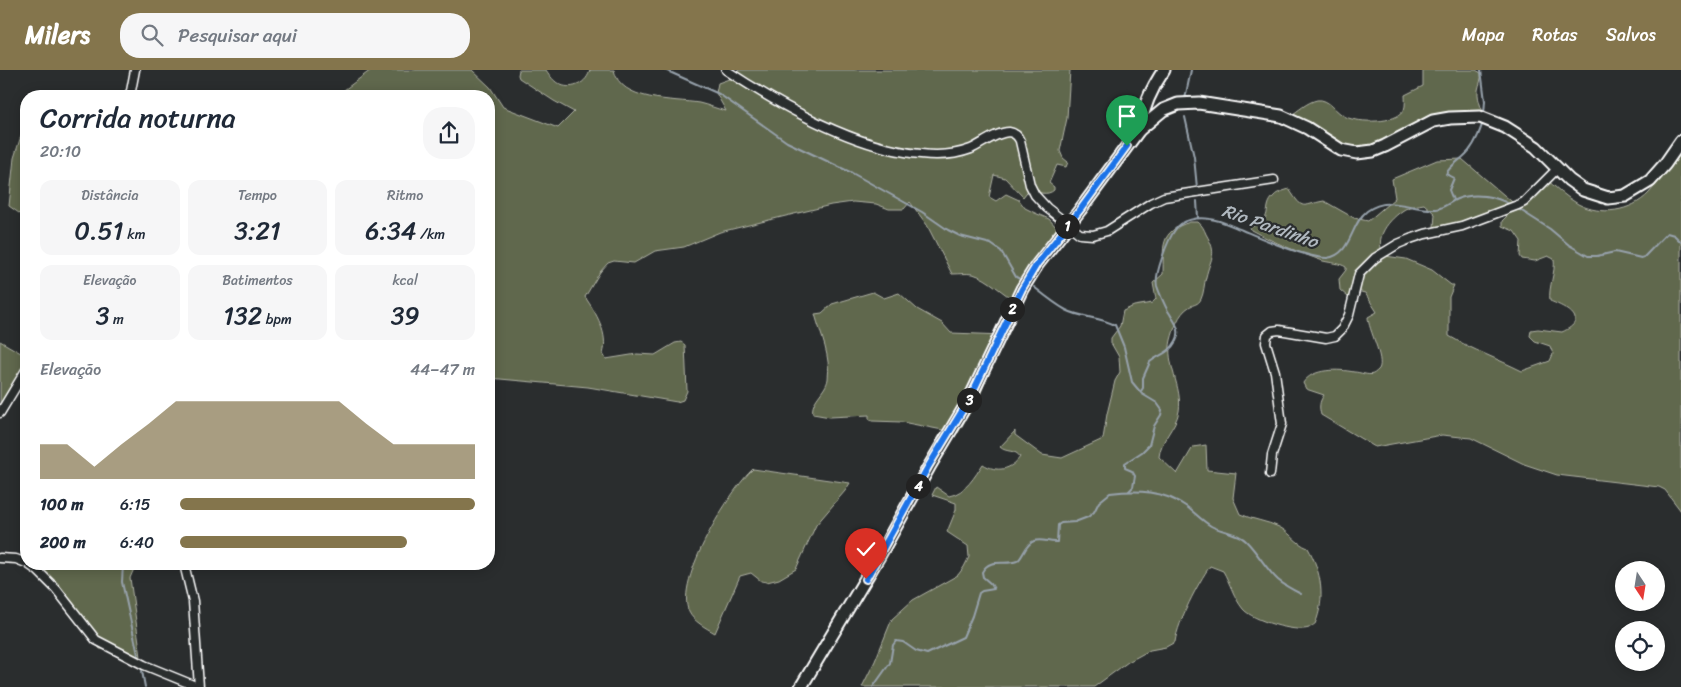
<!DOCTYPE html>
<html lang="pt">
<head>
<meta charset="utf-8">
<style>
	:root { --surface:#fff; --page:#f6f6f7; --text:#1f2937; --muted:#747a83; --accent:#84754c }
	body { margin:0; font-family:Sriracha,sans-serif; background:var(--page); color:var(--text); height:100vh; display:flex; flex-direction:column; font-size:19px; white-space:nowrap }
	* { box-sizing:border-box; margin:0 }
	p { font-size:16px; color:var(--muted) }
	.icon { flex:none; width:28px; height:28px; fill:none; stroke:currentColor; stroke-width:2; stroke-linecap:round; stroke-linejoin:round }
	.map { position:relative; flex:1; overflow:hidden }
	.panel { position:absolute; left:20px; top:20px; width:475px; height:480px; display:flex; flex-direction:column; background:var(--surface); border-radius:20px; box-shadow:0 2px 12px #0003 }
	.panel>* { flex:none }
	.needle { width:32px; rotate:168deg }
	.fabs { position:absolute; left:1615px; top:491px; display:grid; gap:10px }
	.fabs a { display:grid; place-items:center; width:50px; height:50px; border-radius:50%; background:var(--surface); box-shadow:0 2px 12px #0003; font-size:25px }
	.pin { position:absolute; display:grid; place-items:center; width:42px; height:42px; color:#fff; margin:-51px -21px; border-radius:50% 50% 50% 0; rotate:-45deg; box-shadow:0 0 5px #0007 }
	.pin .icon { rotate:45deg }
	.km { position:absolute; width:25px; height:25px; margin:-12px; border-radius:50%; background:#222; color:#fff; font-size:14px; line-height:25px; text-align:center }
	.round { display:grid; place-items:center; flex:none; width:52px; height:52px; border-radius:20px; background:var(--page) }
	.overview { display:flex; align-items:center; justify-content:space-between; height:85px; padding:0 20px }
	h1 { font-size:28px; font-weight:600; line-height:38px }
	.stats { display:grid; grid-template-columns:repeat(3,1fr); gap:8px; height:85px; padding:5px 20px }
	.stats div { display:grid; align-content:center; border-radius:12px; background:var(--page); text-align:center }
	.stats b { font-size:25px; font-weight:600 }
	.stats small { font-size:14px; font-weight:400 }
	.stats p { font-size:14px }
	.chart { height:140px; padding:10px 20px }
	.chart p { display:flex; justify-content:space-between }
	.chart svg { width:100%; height:90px; margin-top:5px; fill:var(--accent); opacity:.7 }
	ul { padding:0 20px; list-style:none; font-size:16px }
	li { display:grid; grid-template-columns:80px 60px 1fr; align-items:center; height:38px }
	li i { height:12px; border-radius:6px; background:var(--accent) }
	header { display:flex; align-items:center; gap:30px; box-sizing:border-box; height:70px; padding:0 25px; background:var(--accent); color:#fff }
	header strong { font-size:24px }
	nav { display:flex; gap:28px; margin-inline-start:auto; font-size:18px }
	.search { width:350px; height:45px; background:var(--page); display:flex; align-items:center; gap:12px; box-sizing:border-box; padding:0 18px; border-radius:20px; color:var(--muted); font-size:19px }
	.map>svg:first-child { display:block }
</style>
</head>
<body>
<header>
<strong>Milers</strong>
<div class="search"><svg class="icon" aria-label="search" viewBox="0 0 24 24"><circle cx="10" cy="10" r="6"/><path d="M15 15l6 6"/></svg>Pesquisar aqui</div>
<nav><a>Mapa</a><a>Rotas</a><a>Salvos</a></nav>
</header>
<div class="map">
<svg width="1681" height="617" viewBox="0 0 1681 617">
	<rect width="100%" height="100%" fill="#2a2d2e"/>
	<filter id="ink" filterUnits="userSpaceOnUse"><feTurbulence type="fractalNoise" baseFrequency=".02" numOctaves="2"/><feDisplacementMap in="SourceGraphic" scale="10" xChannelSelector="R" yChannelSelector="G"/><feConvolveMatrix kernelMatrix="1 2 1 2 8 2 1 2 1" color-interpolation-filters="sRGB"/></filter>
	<g filter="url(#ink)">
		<g fill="#60674d" stroke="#b0b3a6" fill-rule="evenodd">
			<path d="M 371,0 L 472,0 L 490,17 L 503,37 L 558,58 L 574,42 L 554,31 L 519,8 L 518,5 L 519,0 L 546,0 C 550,6 554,12 561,15 C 573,20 587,13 590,0 L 614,0 C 620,32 674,29 699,33 C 708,35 717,39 726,41 L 716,23 L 718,13 L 729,9 L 739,0 L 1070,0 L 1067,48 L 1060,81 L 1063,88 L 1068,92 L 1066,97 L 1057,95 L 1049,113 L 1054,117 L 1054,120 C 1048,126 1036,123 1030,118 L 1023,127 L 1005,108 L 994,105 L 989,127 L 996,131 L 1006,124 L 1019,130 L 1025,138 L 1035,143 L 1049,149 L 1063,165 L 1018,232 C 1002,224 990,209 973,204 C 966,203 959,204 952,204 L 927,155 L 910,132 L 904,139 L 889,139 L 876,134 L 853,132 L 831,135 L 720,162 L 684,177 L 655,181 L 634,193 L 614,191 L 608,193 L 600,202 L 585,227 C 596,243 609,264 603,284 L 606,289 L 637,284 L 655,285 L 675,273 L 681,272 L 685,275 L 687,321 L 683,330 L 677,332 L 588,317 L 489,308 L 489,26 L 336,26 Z"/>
			<path d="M 1423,0 L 1476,0 L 1481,3 C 1482,10 1479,14 1478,20 C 1477,31 1483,42 1488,52 L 1448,49 L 1376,80 L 1345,76 L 1308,52 L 1290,46 C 1298,41 1307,32 1317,30 C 1329,28 1336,43 1346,47 C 1359,53 1396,54 1404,40 C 1406,35 1405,29 1405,25 L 1423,16 Z"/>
			<path d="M 26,43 L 26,148 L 9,136 L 14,88 L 21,66 Z"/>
			<path d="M 1681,80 L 1681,441 L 1665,420 L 1659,417 L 1557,405 L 1524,394 L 1471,368 L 1442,365 L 1375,377 L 1321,345 C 1319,337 1319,332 1324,325 L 1306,319 L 1303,313 C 1312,298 1339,299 1354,302 C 1360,302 1368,306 1373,304 C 1375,303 1378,300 1379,299 C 1385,289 1368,259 1368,247 L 1377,242 L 1365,223 L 1357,221 L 1348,227 L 1340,220 L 1339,209 L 1346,200 L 1346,197 C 1340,193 1331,193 1323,191 C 1298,182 1275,173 1251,160 L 1250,157 C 1276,150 1261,138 1274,126 C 1277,122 1284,121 1289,119 C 1304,142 1301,135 1324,131 L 1354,148 L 1368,151 L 1395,128 L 1392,109 L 1437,90 L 1462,89 L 1518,137 L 1545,108 C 1555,117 1566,127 1578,134 C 1601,146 1631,142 1649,123 C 1661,110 1669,94 1681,80 ZM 1424,134 L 1435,144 L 1434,157 L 1437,159 L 1479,150 L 1484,144 L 1500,140 L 1507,146 L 1502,151 L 1502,156 L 1514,161 L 1521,171 L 1520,186 L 1522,189 L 1535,191 L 1548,186 L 1554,189 C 1556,203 1548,216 1550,231 C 1565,237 1591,249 1562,262 L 1538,259 L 1531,260 L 1530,266 L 1535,271 L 1550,276 L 1553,284 L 1550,291 L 1522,301 C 1498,289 1473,280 1449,266 L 1449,227 L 1454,215 L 1451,215 L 1432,200 L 1406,189 L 1385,186 C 1372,169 1389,149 1405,139 C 1411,136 1418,135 1424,134 Z"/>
			<path d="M 1190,152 L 1198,152 C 1202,155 1204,159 1206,164 C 1218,185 1211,186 1206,207 C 1204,214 1204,223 1201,229 C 1198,235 1194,234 1189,237 C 1178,244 1174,259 1171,270 C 1165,294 1183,317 1179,341 C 1176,358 1160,370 1159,387 L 1177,404 L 1193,377 L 1206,375 L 1207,400 L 1236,403 L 1233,428 L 1240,444 C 1253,450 1267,451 1279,457 C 1291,463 1295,473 1308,478 C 1321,501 1326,528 1315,554 C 1315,554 1310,557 1309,558 C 1295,563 1252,550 1243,539 C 1234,528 1230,513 1223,501 L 1210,496 C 1198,513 1178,551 1175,572 L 1166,577 L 1150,580 L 1128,592 L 1094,617 L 862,617 L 875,591 L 892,549 L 913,530 L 958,505 L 964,497 L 969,487 L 968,476 L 947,462 L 956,440 L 956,433 L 932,425 L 936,417 L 949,426 C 966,423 975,406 983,394 C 997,403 1011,400 1020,387 C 1016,379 1006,383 1000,377 L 1015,361 L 1015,365 L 1042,385 L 1062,388 L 1103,369 L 1107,344 L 1115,311 L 1120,302 L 1119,287 L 1111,273 L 1111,268 L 1120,256 L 1123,241 L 1134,236 L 1152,233 L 1156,229 L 1153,213 L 1163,204 C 1164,177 1158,162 1190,152 Z"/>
			<path d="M 873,222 L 884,228 L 899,223 L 917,239 L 942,253 L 951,263 L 1005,265 L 980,325 L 958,363 L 902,352 L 872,351 L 869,349 L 869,345 L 830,347 L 813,344 C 810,330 826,322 828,309 C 831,286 821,266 815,244 L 822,243 L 832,234 Z"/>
			<path d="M 0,271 L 26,286 L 26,315 L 15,312 L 0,337 Z"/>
			<path d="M 753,399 L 850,413 L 845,421 L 816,455 L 796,499 L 779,509 L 767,512 L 761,511 L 751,503 L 740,506 L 715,563 C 706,558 693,551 689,542 C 674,511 730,420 753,399 Z"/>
			<path d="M 40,494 L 136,494 L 130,508 L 141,587 L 140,595 L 107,579 L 100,579 L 53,518 L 34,503 Z"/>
		</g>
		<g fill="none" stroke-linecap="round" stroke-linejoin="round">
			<g stroke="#97a2ac" stroke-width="2">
				<path d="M 665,0 L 719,24 L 787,72 L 852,103 L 922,142 L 948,160 L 960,166 L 991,174 L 1001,181 L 1016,207 L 1022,210"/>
				<path d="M 1481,0 L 1485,31 L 1484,44"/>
				<path d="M 1185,29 L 1191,0"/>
				<path d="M 1185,47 L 1194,87 L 1197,118"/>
				<path d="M 1453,130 L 1449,120 L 1454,108 L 1446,104 C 1450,96 1456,93 1463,87 C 1473,79 1478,67 1482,55"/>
				<path d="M 1197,131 L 1198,148"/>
				<path d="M 1517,138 L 1550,159 L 1569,175 L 1588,186 L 1597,186 L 1615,182 L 1641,188 L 1644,187 L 1667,163 L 1674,165 L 1681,172"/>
				<path d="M 1034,217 C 1044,225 1055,234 1066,240 C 1082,248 1100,247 1115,255 L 1124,277 L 1132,312 L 1142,324 L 1157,333 L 1162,340 L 1161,345 L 1154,356 L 1149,375 L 1142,382 L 1125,393 L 1125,398 L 1132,401 L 1135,406 L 1133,417 L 1129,421"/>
				<path d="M 1141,321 L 1143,318 L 1143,308 L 1150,292 C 1160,284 1169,284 1176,271 C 1182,260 1175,253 1170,244 C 1166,239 1159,222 1157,216 C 1154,205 1168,169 1175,160 C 1182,149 1198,147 1210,149 C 1221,150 1231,156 1242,160 C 1263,169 1283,178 1305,184 C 1312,186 1320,188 1327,188 C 1352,185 1350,154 1367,141 C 1390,124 1412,141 1436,139 C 1444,138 1450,132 1457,129 C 1474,122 1496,126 1511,135"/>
				<path d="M 123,494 L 122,512 L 139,589"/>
				<path d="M 142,601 L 145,617"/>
				<path d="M 873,617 L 890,593 L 893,575 L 896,571 L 903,572 L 916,581 L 927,584 L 963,567 L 972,546 L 979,523 L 982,521 L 994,519 L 991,514 L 983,507 L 982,502 C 990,487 1005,496 1017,491 C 1023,488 1025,474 1034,471 C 1042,468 1049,473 1057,472 L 1058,455 L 1061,453 L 1075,452 L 1088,447 L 1094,442 L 1099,432 L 1110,423 C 1137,420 1163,420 1187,437 C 1195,443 1202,451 1211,456 C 1222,462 1237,462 1246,471 C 1258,483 1266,499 1278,510 C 1285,516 1293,520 1301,524"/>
			</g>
			<g stroke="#fff" stroke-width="11">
				<g id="street">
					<path d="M 726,0 C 779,35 857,79 921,84 C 938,86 955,85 971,79 C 982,74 997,62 1009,62 C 1015,63 1018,66 1020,71 L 1030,115 L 1035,125 L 1047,138 L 1080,164 L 1093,165 L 1107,161 L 1151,133 L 1164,127 L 1274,110"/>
					<path d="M 128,26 L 131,21 L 135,0"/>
					<path d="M 0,343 L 26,300"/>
					<path d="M 1270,404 L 1272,385 L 1282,354 L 1275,302 L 1266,273 L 1267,265 L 1272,261 L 1279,260 L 1326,268 L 1335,266 L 1342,259 L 1349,245 L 1359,204 L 1375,188 L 1398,174 L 1410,169 L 1425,164 L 1462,156 L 1518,135 L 1524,132 L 1558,98"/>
					<path d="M 0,488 L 16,489 L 26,493"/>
					<path d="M 28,494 L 38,501 L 56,519 L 96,570 L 144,595 L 198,617"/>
					<path d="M 184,494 L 193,531 L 199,617"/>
				</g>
			</g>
			<g stroke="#fff" stroke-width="15">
				<g id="secondary">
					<path d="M 1139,60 C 1143,37 1151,19 1164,0"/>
					<path d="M 801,617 L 878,488 L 929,397 L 970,328 L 1022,219 L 1037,195 L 1080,140 L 1139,60 L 1163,40 L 1178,34 L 1199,33 L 1281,46 L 1307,58 L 1341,80 L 1357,83 L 1373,81 L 1385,76 L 1433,51 L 1450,48 L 1480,47 L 1505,57 L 1536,77 L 1569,110 L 1583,120 L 1608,128 L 1625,126 L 1650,111 L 1665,94 L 1681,71"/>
				</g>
			</g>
			<use href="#street" stroke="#2a2d2e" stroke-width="8"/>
			<use href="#secondary" stroke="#2a2d2e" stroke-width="11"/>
		</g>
	</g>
	<g fill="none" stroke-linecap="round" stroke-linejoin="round" filter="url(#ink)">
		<g stroke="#fff" stroke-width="10">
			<path id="route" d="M 866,509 L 928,397 L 970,328 L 1022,219 L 1037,194 L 1080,140 L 1127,76"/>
		</g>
		<use href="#route" stroke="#1a73e8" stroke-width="6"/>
	</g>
	<g text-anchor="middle" stroke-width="4.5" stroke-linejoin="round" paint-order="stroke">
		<g font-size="18" font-style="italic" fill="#b1b9c0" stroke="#2a2d2e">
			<text transform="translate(1270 156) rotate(19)" y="6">Rio Pardinho</text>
		</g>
	</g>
</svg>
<div class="fabs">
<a><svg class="needle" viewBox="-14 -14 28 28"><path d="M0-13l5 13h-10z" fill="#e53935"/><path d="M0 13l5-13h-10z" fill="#747a83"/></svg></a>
<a><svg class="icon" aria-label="locate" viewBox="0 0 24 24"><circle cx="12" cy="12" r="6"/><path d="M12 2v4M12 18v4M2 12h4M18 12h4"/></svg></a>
</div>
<div class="pin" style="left:1127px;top:76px;background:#1e9e55"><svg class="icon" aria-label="arrive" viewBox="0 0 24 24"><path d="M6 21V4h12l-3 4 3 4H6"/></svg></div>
<div class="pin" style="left:866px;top:509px;background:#d93025"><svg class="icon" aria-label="check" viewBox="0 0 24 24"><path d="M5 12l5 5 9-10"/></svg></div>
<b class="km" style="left:1067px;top:156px">1</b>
<b class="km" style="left:1012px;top:239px">2</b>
<b class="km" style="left:969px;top:330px">3</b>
<b class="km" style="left:918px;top:416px">4</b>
<section class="panel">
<div class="overview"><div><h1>Corrida noturna</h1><p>20:10</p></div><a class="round"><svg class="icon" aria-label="share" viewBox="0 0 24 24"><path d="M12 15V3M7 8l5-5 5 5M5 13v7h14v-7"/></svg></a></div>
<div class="stats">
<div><p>Distância</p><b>0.51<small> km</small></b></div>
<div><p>Tempo</p><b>3:21</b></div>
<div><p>Ritmo</p><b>6:34<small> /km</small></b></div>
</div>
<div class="stats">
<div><p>Elevação</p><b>3<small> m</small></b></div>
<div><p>Batimentos</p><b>132<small> bpm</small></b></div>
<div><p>kcal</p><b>39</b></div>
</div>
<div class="chart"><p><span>Elevação</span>44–47 m</p>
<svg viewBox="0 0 160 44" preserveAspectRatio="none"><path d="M0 44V27L10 27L20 38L30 27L40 17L50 6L60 6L70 6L80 6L90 6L100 6L110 6L120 17L130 27L140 27L150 27L160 27V44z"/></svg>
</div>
<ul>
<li><b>100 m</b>6:15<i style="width:100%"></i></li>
<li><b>200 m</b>6:40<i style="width:77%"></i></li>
</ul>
</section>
</div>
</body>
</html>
